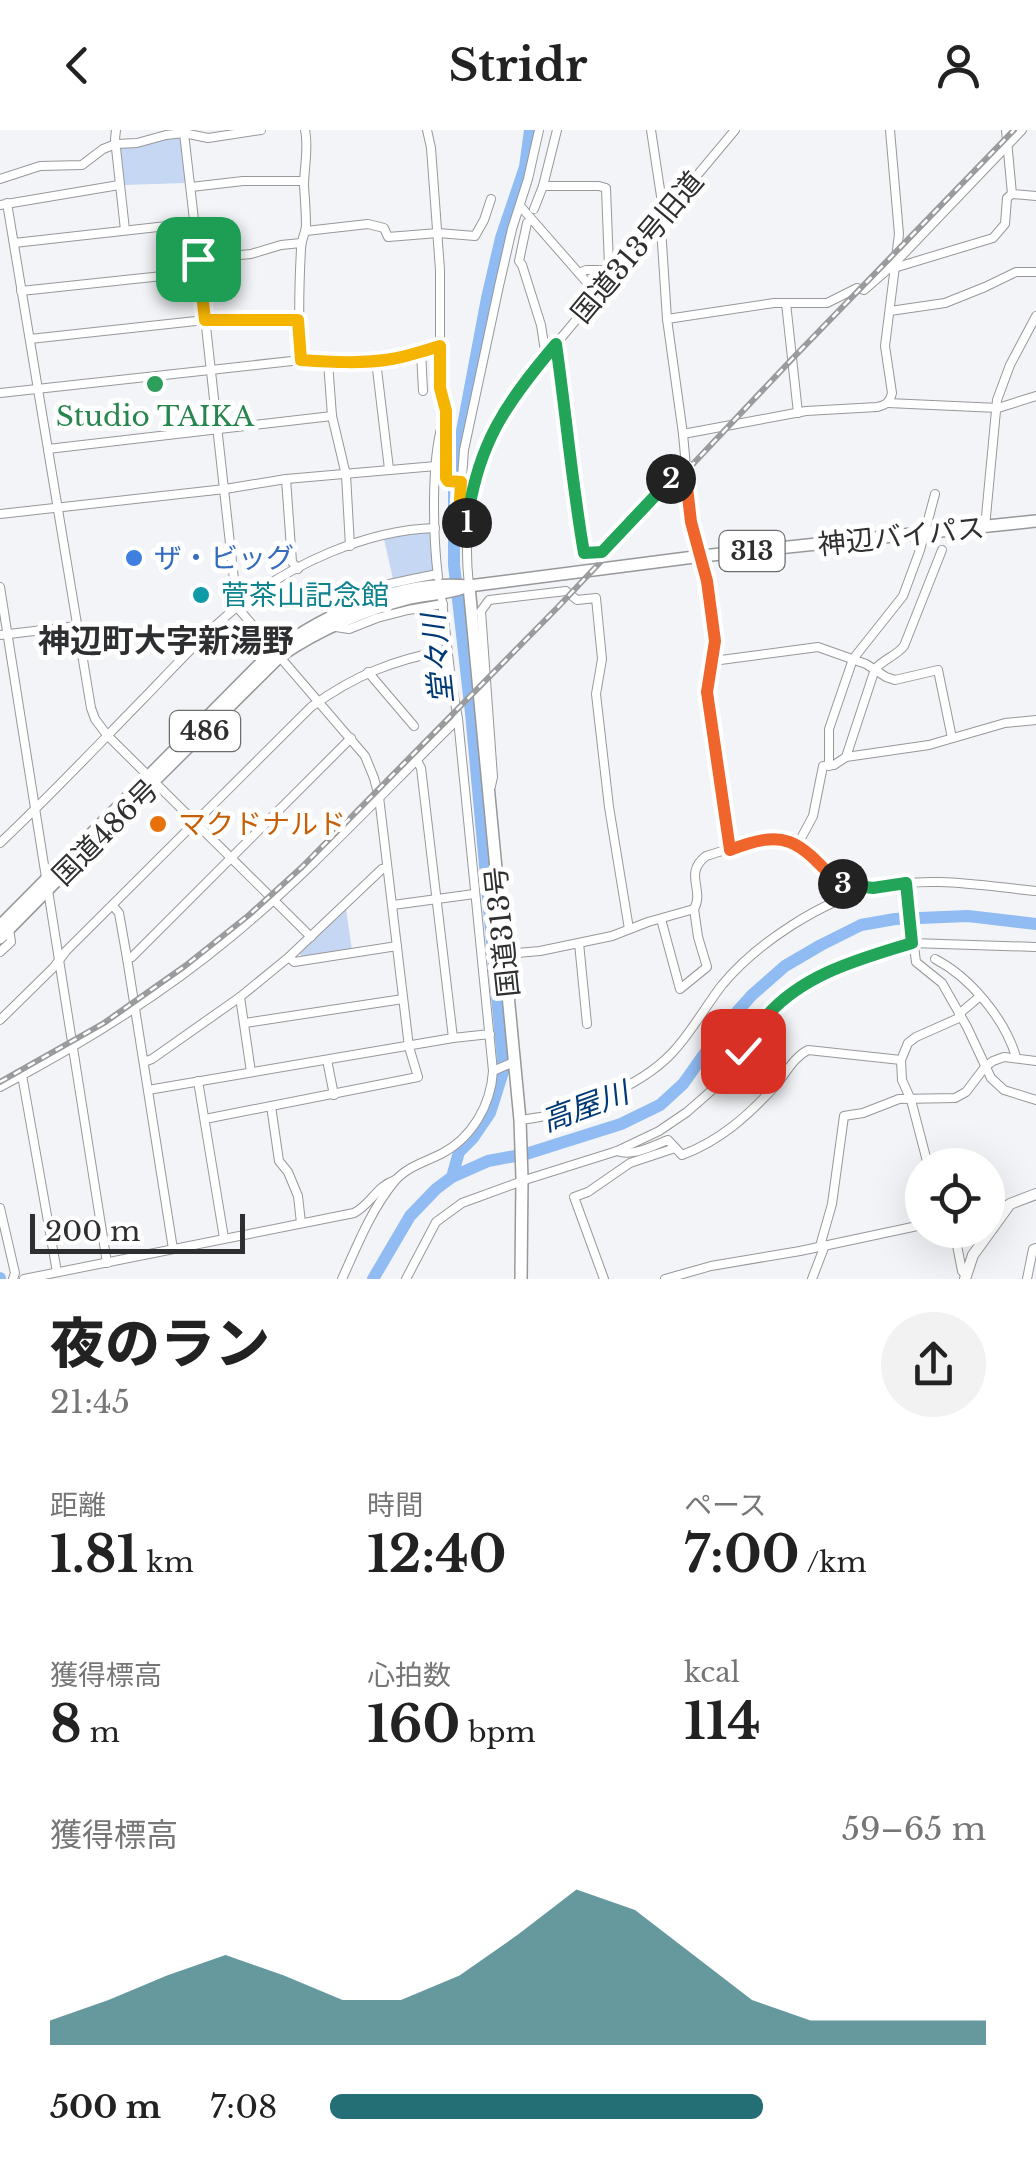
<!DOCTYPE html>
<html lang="ja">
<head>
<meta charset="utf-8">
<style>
	:root { --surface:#fff; --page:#f2f2f2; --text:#222; --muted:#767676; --accent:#246e76 }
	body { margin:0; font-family:"Libre Baskerville","Noto Sans JP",serif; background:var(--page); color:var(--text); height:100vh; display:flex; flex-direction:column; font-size:38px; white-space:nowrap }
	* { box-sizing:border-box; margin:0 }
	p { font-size:32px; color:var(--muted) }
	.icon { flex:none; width:55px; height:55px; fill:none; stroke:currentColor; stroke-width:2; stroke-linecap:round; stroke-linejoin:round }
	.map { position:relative; height:1149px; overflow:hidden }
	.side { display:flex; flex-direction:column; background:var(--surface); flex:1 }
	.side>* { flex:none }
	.tools { position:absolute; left:905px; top:1018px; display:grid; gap:20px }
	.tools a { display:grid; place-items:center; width:100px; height:100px; border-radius:50%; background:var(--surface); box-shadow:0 10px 40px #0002; font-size:50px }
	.scale { position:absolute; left:30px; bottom:25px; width:215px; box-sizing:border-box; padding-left:10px; border:5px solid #2e2f30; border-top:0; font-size:28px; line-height:35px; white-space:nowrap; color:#2e2f30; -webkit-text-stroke:8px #fff; paint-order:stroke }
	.pin { position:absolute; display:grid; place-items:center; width:85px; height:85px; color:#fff; margin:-42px; border-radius:20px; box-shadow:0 5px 15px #0006 }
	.km { position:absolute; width:50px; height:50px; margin:-25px; border-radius:50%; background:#222; color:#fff; font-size:28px; line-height:50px; text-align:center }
	.round { display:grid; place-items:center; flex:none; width:105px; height:105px; border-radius:52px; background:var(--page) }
	.headline { display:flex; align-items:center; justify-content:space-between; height:170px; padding:0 50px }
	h1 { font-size:55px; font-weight:800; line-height:75px }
	.stats { display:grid; grid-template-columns:repeat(3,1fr); gap:15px; height:170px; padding:10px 50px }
	.stats div { display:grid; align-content:center }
	.stats b { font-size:50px; font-weight:800 }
	.stats small { font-size:28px; font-weight:400 }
	.stats p { font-size:28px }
	.chart { height:280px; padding:20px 50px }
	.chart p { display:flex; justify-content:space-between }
	.chart svg { width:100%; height:180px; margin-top:10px; fill:var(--accent); opacity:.7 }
	ul { padding:0 50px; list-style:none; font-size:32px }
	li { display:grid; grid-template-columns:160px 120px 1fr; align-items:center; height:75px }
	li i { height:25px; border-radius:12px; background:var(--accent) }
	header { display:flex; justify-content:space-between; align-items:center; height:130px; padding:0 50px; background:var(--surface); font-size:45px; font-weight:800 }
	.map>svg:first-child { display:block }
</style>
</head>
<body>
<header><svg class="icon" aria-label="back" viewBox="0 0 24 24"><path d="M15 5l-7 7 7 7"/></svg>Stridr<svg class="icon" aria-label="person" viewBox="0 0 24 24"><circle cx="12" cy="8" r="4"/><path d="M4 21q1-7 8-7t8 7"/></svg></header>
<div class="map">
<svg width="1036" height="1149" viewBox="0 0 1036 1149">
	<rect width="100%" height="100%" fill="#f2f4f7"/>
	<g fill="#c5d7f2">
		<path d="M 166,7 L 176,7 L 181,9 L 186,53 L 123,55 L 119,21 L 122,17 L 139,17 Z"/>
		<path d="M 427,400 L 434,405 L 435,438 L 432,442 L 393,449 L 384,409 Z"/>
		<path d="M 346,779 L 352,820 L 302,828 L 299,822 Z"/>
	</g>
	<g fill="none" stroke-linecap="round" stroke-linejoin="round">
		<g stroke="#90bcf3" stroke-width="12">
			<path d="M 452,1047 L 459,1022 L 473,1008 L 490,983 L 503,942 L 503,931 L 471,583 L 454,435 L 454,343 L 487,168 L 501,108 L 525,37 L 530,0"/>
			<path d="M 0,1148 L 0,1149"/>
			<path d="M 373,1149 L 410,1086 L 436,1059 L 452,1047 L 488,1031 L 526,1024 L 621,994 L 660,975 L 683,954 L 725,895 L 752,865 L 785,836 L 821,815 L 861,795 L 895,789 L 968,786 L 1036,794"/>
		</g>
		<g stroke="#96989a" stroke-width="10">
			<g id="minor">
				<path d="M 116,0 L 115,9 L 125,100"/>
				<path d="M 427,0 L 431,18 L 440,140 L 440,258 L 446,281 L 447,348 L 448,351 L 461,351"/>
				<path d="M 651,0 L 664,86"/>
				<path d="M 1006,0 L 1012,64 L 1036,66"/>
				<path d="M 184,3 L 200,142"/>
				<path d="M 0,49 L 40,36 L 82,35 L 103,19 L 116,14 L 137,13 L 166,5 L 184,3 L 208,8 L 261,0"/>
				<path d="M 543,56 L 599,56 L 606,58 L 609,136 L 604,140 L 586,140 L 579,143"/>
				<path d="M 191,57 L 243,51 L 304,51"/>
				<path d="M 7,73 L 91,578 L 95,589 L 107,605 L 311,807"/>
				<path d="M 0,75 L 119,55"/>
				<path d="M 521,77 L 598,165"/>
				<path d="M 534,79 L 543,56 L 557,0"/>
				<path d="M 527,93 L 519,131 L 522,135 L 541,195 L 545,221 L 549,223"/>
				<path d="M 658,93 L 661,98 L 667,189 L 683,304 L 691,391 L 707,451 L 715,511 L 715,525 L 707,562 L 730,719"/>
				<path d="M 306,101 L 368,94 L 384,98 L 388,107 L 438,103 L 475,106 L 484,90 L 491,69"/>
				<path d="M 14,113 L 194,93"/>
				<path d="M 198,129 L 251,124 L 281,115 L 301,113"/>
				<path d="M 894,138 L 993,108 L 1005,94 L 1007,68 L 1012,64"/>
				<path d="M 21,161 L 200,142 L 237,477 L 365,626 L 374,648 L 379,667 L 409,917 L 418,947 L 205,989"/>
				<path d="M 786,173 L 798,283"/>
				<path d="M 890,181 L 945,173 L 985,157 L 1016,142 L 1036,142"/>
				<path d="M 667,189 L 774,173 L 827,173 L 857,158 L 864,160 L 894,134 L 1022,0"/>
				<path d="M 30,209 L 205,190 L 297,190"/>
				<path d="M 557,216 C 566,285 572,354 584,423 L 601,422 L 675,345 L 685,340"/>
				<path d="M 421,221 L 423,261"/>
				<path d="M 301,230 C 298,192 299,156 301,119 C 301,111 305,104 306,96 C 306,82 305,69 304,56 C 304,37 309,18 305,0"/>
				<path d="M 376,231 L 389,339"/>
				<path d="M 328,232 L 332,286 L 346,345 L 350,416"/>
				<path d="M 0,263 L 301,230 C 354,234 389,230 440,216"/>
				<path d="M 888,273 L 998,278 L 1036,266"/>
				<path d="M 683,304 L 806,281 L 877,277 C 886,275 890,272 892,263 L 885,216 L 899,104 L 890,0"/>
				<path d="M 48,319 L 332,286"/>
				<path d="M 286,349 L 292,432 L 298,439"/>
				<path d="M 0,384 L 225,359 L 286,349 L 436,336"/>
				<path d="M 467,397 L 459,389 L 464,320 L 499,156 L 512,99 L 528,49 L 539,0"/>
				<path d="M 985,397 L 997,270 L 1010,235 L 1036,186"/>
				<path d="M 438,447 C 433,406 431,334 442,295"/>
				<path d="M 469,456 C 463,400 469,339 498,290 C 506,276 516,264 525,251 L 735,0"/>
				<path d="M 0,457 L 107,1133"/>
				<path d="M 442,471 L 451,550 L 458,589 L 493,941"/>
				<path d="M 331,486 C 332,480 331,477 337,472 C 355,459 414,449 437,444"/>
				<path d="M 336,497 L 349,499 L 377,488 L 408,480 L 443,474"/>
				<path d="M 0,505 L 77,496"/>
				<path d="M 713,531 L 818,517 L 866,534 L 886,547 L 895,550 L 938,540 L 952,608"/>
				<path d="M 368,542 L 414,596"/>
				<path d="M 846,627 L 875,539 C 884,529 896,526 904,516 L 942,420"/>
				<path d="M 416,629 L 421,638 L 453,908"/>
				<path d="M 829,636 L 829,599 L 853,529 L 903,466 L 920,420 L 935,364"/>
				<path d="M 491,656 L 493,647 L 481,481 L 489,470 L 566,461 L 577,470 L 596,468 L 602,529 L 596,564 L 609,677 L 629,799"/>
				<path d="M 0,713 C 50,666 97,616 145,567 C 175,536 205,503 238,476 C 292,434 366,400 435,398"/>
				<path d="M 798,714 L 813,686 L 823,636 L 834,635 L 846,627 L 929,615 L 1005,593 L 1036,590"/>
				<path d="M 906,753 L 916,832 L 942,853 L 967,897 L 991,948 L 1004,960 L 1036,970"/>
				<path d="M 393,775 L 474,764"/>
				<path d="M 113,776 L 119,783 L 127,828 L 173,1119"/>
				<path d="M 661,789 L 680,859 L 707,837 L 698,807 L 694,779"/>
				<path d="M 579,813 L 587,894"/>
				<path d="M 0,822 L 11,812 L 9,799"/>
				<path d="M 504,824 L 540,821 L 612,806 L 648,792 L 694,779 C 705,760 683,744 706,726 C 742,716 768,698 805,718 L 841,754 L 871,757"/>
				<path d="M 289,827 L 294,832 L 397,816"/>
				<path d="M 127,828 L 132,827 L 351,608"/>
				<path d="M 935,829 C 970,847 1005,889 1016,927"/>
				<path d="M 240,867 L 251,942"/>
				<path d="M 959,884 L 979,867"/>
				<path d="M 0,890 L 54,837 L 66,821 L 311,577 C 355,545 393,530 447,520"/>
				<path d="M 245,893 L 403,869"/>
				<path d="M 327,930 L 334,965"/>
				<path d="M 144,932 L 152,929 L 240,867 L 289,827 L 382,739 L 387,738"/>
				<path d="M 22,945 L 57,1142"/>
				<path d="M 198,951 L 224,1108"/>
				<path d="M 0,957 C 82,914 160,866 231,807 C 312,740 383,662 458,589"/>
				<path d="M 148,960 L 453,908 L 490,904"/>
				<path d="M 271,976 L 279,1031 L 288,1042 L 298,1066 L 301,1093"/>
				<path d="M 520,990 C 568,985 638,959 672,923 C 691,903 705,877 722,855 C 757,813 822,770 876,758 C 929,745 983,756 1036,761"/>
				<path d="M 617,1021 C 633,1027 652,1016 668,1010 L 682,1025 C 720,1011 749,985 776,955 C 786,943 794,927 808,920 L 901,930"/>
				<path d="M 928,1035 L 911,970 L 902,950 L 901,930 L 908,913 L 916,907 L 961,887"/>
				<path d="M 0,1078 L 15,1143 L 13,1149"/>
				<path d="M 988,1080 L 1010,1074"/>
				<path d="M 954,1100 L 962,1141 L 966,1146"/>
				<path d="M 820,1116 L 832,1074 L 844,986 L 863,983 L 899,969 L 955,968 L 966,962 L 985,937 L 993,931 L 1004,927 L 1036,931"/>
				<path d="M 24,1149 L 354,1083 C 371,1074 377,1056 395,1050"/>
				<path d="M 342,1149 C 357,1116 371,1080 394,1052 C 406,1037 425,1032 441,1024 C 472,1008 491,975 493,941 L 514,932"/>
				<path d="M 406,1149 L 436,1092 L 462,1073 L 528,1049 L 617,1021 L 659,1001 L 687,982 L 711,961 L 766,887 L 792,862 L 833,838 L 912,813 L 1036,817"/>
				<path d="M 604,1149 L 574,1067 L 588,1062 L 630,1033 L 675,1018"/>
				<path d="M 665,1149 L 711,1136 L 800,1121 L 922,1095"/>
				<path d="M 812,1149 L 825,1115"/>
				<path d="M 1027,1149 L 1033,1119 L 1036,1118"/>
			</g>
		</g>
		<g stroke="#96989a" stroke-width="12">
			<path id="major" d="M 965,1149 L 973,1125 L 1010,1074 L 1036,1064"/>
		</g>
		<g stroke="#96989a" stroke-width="14">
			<g id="highway">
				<path d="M 469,456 L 520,990 L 522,1048 L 521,1149"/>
				<path d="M 158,647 L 280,526 C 320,499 364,480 410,468 C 429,464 447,464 465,457"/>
				<path d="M 0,796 L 260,534 C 313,488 398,449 469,456 L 702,426 L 1036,391"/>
				<path d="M 0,808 L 124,682"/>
			</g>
		</g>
		<use href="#minor" stroke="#fff" stroke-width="8"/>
		<use href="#major" stroke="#fff" stroke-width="10"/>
		<use href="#highway" stroke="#fff" stroke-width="11"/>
		<g stroke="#999b9d" stroke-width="6">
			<path id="rail" d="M 0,952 L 104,893 L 185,836 L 249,785 L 302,737 L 558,477 L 793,228 L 1014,0"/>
		</g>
		<use href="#rail" stroke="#fff" stroke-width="2.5" stroke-dasharray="8" stroke-linecap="butt"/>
	</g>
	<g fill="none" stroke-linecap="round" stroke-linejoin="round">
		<g stroke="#fff" stroke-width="20">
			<path id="split-1" d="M 198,129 L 205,190 L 298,190 L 301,230 C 331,232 362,234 392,229 C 408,226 424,221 440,216 L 440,258 L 446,281 L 446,348 L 448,351 L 461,352 L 459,388 L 467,397 L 467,393"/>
		</g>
		<g stroke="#fff" stroke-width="20">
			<path id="split-2" d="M 467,393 C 477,314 506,273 556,214 C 566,284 572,354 584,423 L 602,422 L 671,349"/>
		</g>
		<g stroke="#fff" stroke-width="20">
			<path id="split-3" d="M 671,349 L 685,340 L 691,392 L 707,451 L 715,511 L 707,562 L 730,720 C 786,698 797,710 836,751 L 843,754"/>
		</g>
		<g stroke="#fff" stroke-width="20">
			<path id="split-4" d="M 743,921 C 750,910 757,898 765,888 C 802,844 860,829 912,813 L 906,753 L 873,758 L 843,754"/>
		</g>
		<use href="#split-1" stroke="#f5b400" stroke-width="12"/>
		<use href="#split-2" stroke="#22a559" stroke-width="12"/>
		<use href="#split-3" stroke="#f0652b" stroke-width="12"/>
		<use href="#split-4" stroke="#22a559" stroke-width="12"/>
	</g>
	<circle fill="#2e9e5b" stroke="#fff" stroke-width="4" cx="155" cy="254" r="10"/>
	<circle fill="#3f7fe0" stroke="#fff" stroke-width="4" cx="134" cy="428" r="10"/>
	<circle fill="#0f9aa8" stroke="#fff" stroke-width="4" cx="201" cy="465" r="10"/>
	<circle fill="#e8710a" stroke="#fff" stroke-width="4" cx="158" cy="694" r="10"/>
	<g text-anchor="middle" stroke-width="10" stroke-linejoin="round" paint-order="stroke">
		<g fill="#fff" stroke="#6d6d6e" stroke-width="2.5">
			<rect x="719.5" y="401" width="65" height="40" rx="8"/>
			<rect x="170" y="581" width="70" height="40" rx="8"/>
		</g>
		<g font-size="25" font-weight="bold" fill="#2e2f30">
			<text x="752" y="430">313</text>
			<text x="205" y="610">486</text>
		</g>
		<g font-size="28" fill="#2e2f30" stroke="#fff">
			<text transform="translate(637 117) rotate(-50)" y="10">国道313号旧道</text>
			<text transform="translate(901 406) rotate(-6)" y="10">神辺バイパス</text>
			<text transform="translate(105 702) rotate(-45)" y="10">国道486号</text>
			<text transform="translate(502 802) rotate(-96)" y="10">国道313号</text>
		</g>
		<g font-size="28" fill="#27864d" stroke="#fff">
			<text x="155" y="296">Studio TAIKA</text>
		</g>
		<g font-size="28" fill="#366cbe" stroke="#fff" text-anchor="start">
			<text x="154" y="438">ザ・ビッグ</text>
		</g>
		<g font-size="28" fill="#0d838f" stroke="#fff" text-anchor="start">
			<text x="221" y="475">菅茶山記念館</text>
		</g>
		<g font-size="28" fill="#c56008" stroke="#fff" text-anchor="start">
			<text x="178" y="704">マクドナルド</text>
		</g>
		<g font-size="30" font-style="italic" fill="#003a76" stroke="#fff">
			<text transform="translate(438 529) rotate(-96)" y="10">堂々川</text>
			<text transform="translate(585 977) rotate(-20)" y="10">高屋川</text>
		</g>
		<g font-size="32" font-weight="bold" fill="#2e2f30" stroke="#fff">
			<text x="166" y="522">神辺町大字新湯野</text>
		</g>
	</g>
</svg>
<div class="tools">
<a><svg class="icon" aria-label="locate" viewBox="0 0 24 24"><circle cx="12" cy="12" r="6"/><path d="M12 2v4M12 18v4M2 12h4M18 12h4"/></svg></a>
</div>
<div class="scale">200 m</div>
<div class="pin" style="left:198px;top:129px;background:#1e9e55"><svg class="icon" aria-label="arrive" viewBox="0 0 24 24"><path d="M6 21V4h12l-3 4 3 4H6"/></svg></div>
<div class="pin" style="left:743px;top:921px;background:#d93025"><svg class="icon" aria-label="check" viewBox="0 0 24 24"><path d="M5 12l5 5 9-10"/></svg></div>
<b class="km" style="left:467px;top:393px">1</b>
<b class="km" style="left:671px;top:349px">2</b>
<b class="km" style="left:843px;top:754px">3</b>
</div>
<section class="side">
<div class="headline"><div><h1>夜のラン</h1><p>21:45</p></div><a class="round"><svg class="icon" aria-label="share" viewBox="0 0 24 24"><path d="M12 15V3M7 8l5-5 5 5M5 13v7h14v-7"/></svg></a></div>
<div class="stats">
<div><p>距離</p><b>1.81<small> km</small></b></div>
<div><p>時間</p><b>12:40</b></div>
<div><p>ペース</p><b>7:00<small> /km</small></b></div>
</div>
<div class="stats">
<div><p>獲得標高</p><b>8<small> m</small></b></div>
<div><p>心拍数</p><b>160<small> bpm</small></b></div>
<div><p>kcal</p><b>114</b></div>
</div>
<div class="chart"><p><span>獲得標高</span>59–65 m</p>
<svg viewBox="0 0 160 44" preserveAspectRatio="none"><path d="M0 44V38L10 33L20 27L30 22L40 27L50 33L60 33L70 27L80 17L90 6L100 11L110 22L120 33L130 38L140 38L150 38L160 38V44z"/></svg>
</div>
<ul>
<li><b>500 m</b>7:08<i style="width:66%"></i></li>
</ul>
</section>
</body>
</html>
